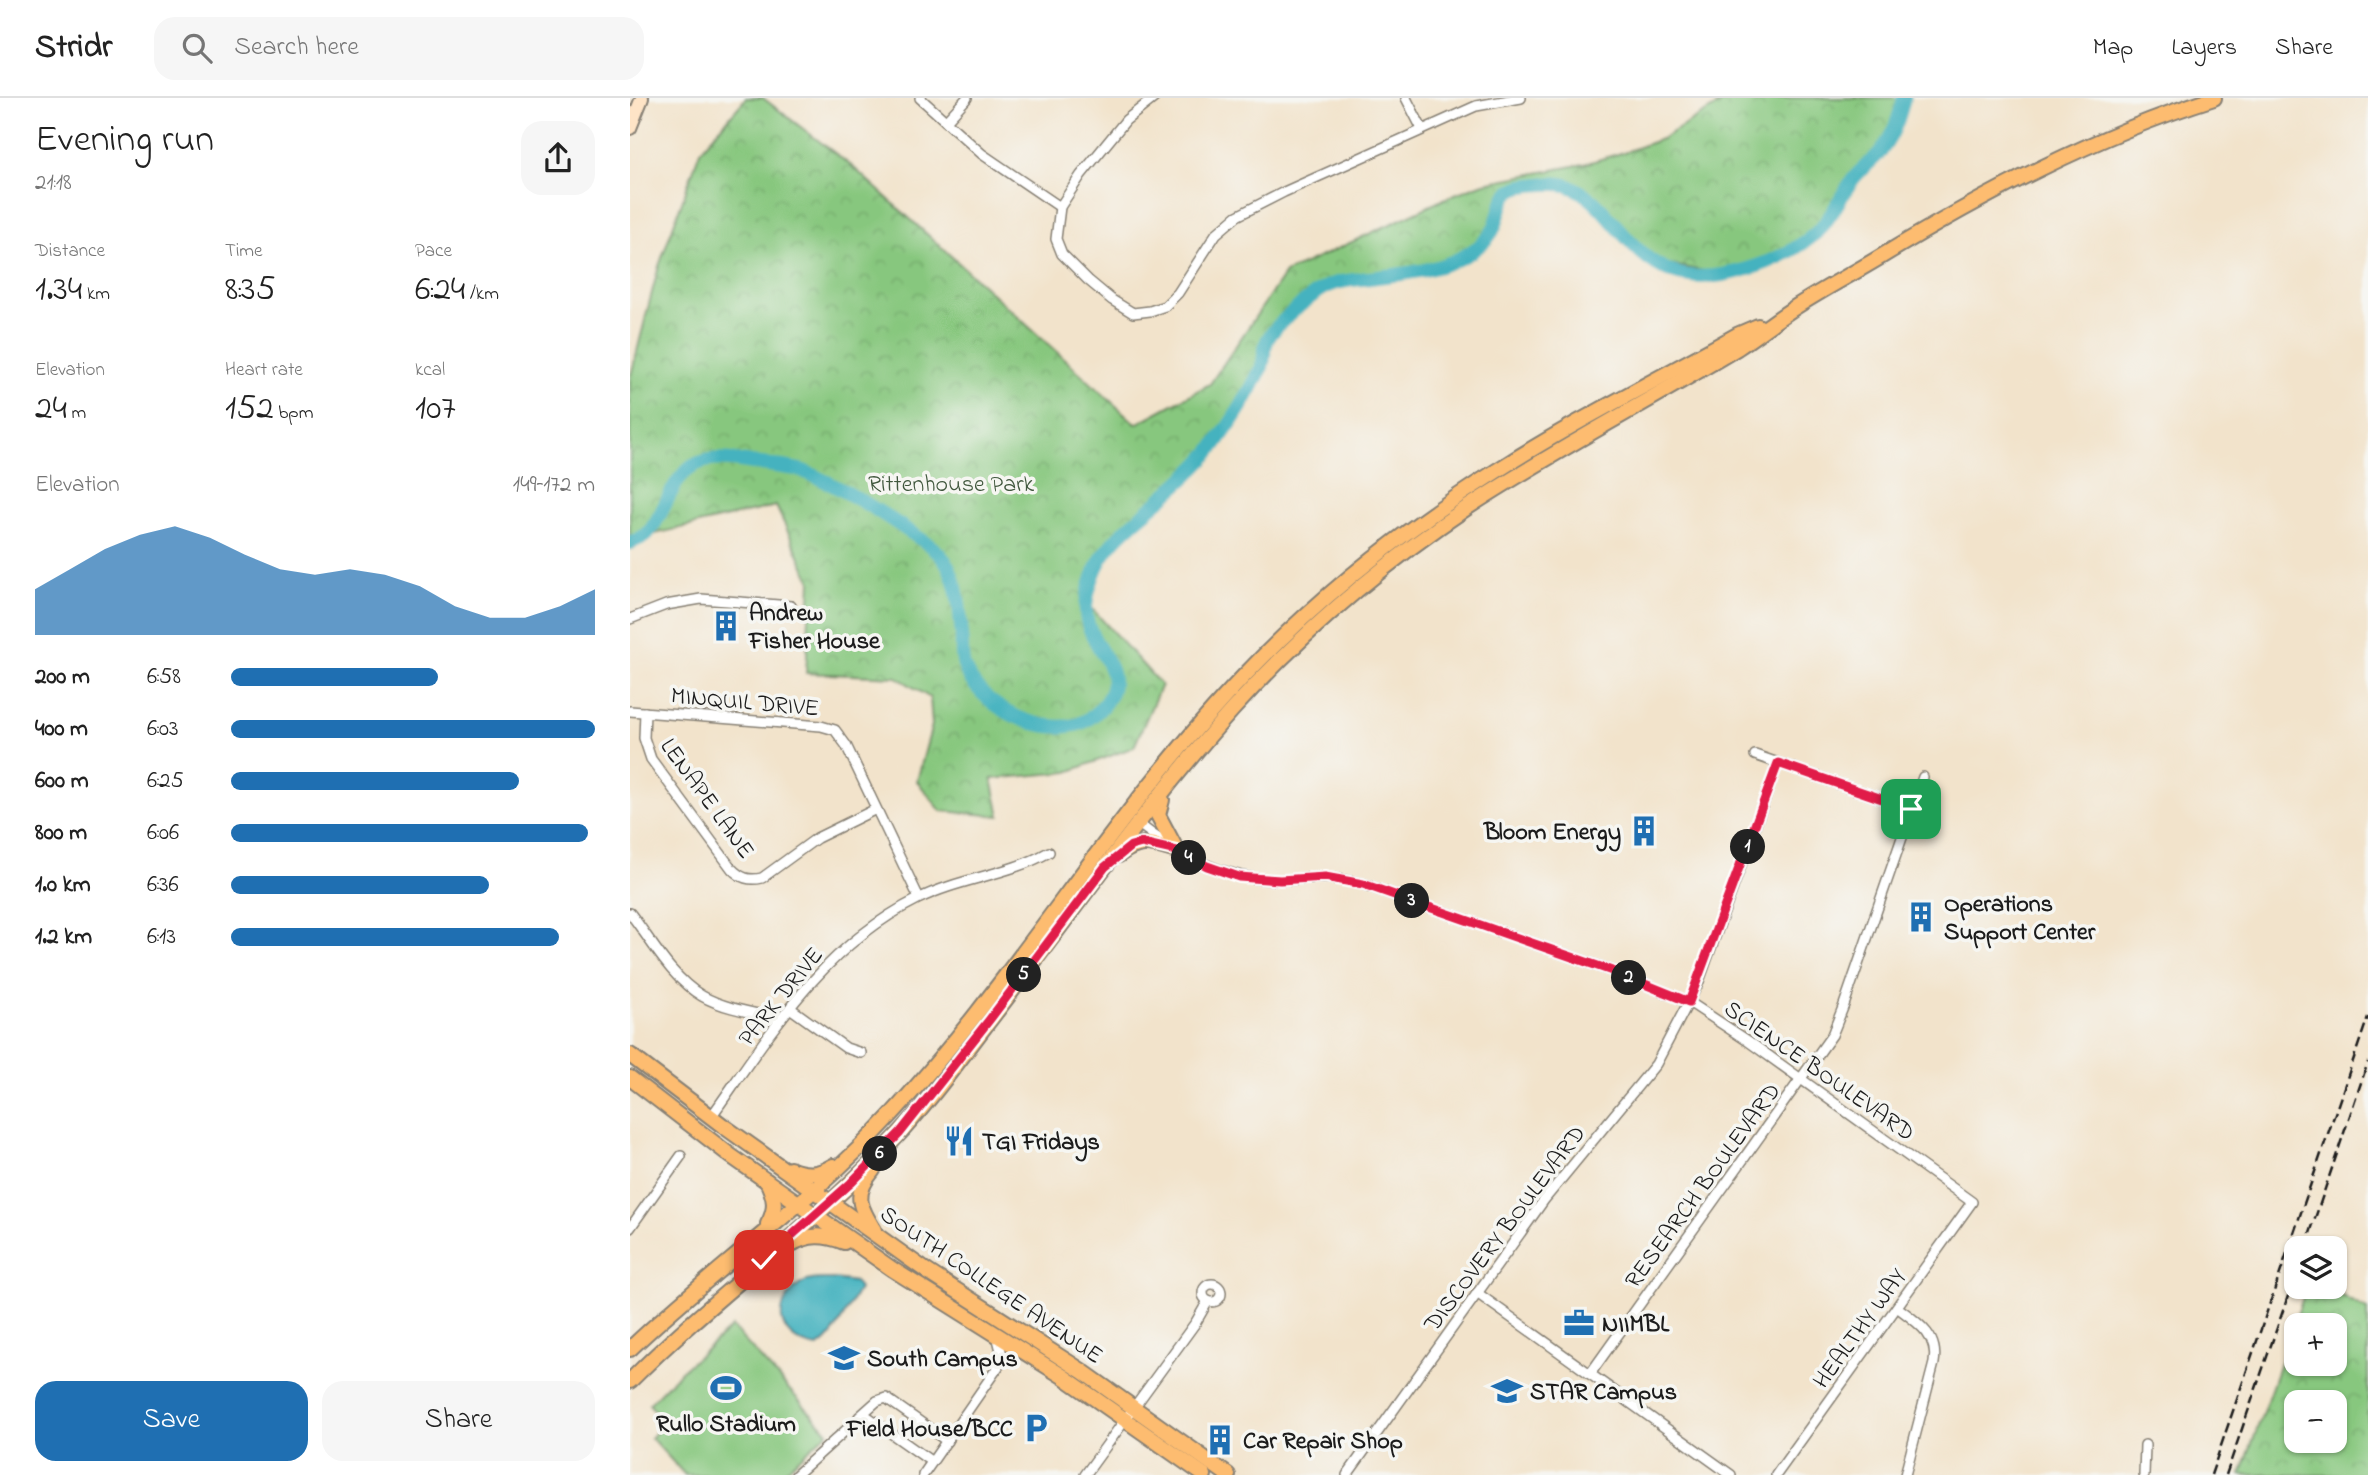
<!DOCTYPE html>
<html lang="en">
<head>
<meta charset="utf-8">
<style>
	:root { --surface:#fff; --page:#f6f6f6; --text:#222; --muted:#767676; --line:#e0e0e0; --accent:#1f6fb2 }
	body { margin:0; font-family:"Indie Flower",sans-serif; background:var(--page); color:var(--text); height:100vh; display:flex; flex-direction:column; font-size:26px; white-space:nowrap }
	* { box-sizing:border-box; margin:0 }
	p { font-size:23px; color:var(--muted) }
	.icon { flex:none; width:38px; height:38px; fill:none; stroke:currentColor; stroke-width:2; stroke-linecap:round; stroke-linejoin:round }
	.map { position:relative; flex:1; overflow:hidden }
	.side { display:flex; flex-direction:column; background:var(--surface); width:630px }
	.side>* { flex:none }
	.buttons { position:absolute; left:1654px; top:1138px; display:grid; gap:14px }
	.buttons a { display:grid; place-items:center; width:63px; height:63px; border-radius:14px; background:var(--surface); box-shadow:0 2px 5px #0004; font-size:35px }
	.pin { position:absolute; display:grid; place-items:center; width:60px; height:60px; color:#fff; margin:-30px; border-radius:14px; box-shadow:0 4px 10px #0006 }
	.km { position:absolute; width:35px; height:35px; margin:-18px; border-radius:50%; background:#222; color:#fff; font-size:19px; line-height:35px; text-align:center }
	.round { display:grid; place-items:center; flex:none; width:74px; height:74px; border-radius:21px; background:var(--page) }
	.headline { display:flex; align-items:center; justify-content:space-between; height:119px; padding:0 35px }
	h1 { font-size:38px; font-weight:600; line-height:52px }
	.stats { display:grid; grid-template-columns:repeat(3,1fr); gap:10px; height:119px; padding:7px 35px }
	.stats div { display:grid; align-content:center }
	.stats b { font-size:35px; font-weight:600 }
	.stats small { font-size:19px; font-weight:400 }
	.stats p { font-size:19px }
	.chart { height:196px; padding:14px 35px }
	.chart p { display:flex; justify-content:space-between }
	.chart svg { width:100%; height:126px; margin-top:7px; fill:var(--accent); opacity:.7 }
	.action { display:flex; gap:14px; margin-top:auto; padding:14px 35px }
	.action a { flex:1; height:80px; border-radius:21px; background:var(--accent); color:#fff; font-size:28px; font-weight:600; line-height:80px; text-align:center }
	.action a+a { background:var(--page); color:var(--text) }
	ul { padding:0 35px; list-style:none; font-size:23px }
	li { display:grid; grid-template-columns:112px 84px 1fr; align-items:center; height:52px }
	li i { height:18px; border-radius:9px; background:var(--accent) }
	header { display:flex; align-items:center; gap:42px; box-sizing:border-box; height:98px; padding:0 35px; background:var(--surface); border-bottom:2px solid var(--line) }
	header strong { font-size:33px }
	nav { display:flex; gap:38px; margin-inline-start:auto; font-size:24px }
	.search { width:490px; height:63px; background:var(--page); display:flex; align-items:center; gap:18px; box-sizing:border-box; padding:0 24px; border-radius:21px; color:var(--muted); font-size:26px }
	main { display:flex; flex:1; min-height:0 }
	.map>svg:first-child { display:block }
</style>
</head>
<body>
<header>
<strong>Stridr</strong>
<div class="search"><svg class="icon" aria-label="search" viewBox="0 0 24 24"><circle cx="10" cy="10" r="6"/><path d="M15 15l6 6"/></svg>Search here</div>
<nav><a>Map</a><a>Layers</a><a>Share</a></nav>
</header>
<main>
<section class="side">
<div class="headline"><div><h1>Evening run</h1><p>21:18</p></div><a class="round"><svg class="icon" aria-label="share" viewBox="0 0 24 24"><path d="M12 15V3M7 8l5-5 5 5M5 13v7h14v-7"/></svg></a></div>
<div class="stats">
<div><p>Distance</p><b>1.34<small> km</small></b></div>
<div><p>Time</p><b>8:35</b></div>
<div><p>Pace</p><b>6:24<small> /km</small></b></div>
</div>
<div class="stats">
<div><p>Elevation</p><b>24<small> m</small></b></div>
<div><p>Heart rate</p><b>152<small> bpm</small></b></div>
<div><p>kcal</p><b>107</b></div>
</div>
<div class="chart"><p><span>Elevation</span>149–172 m</p>
<svg viewBox="0 0 160 44" preserveAspectRatio="none"><path d="M0 44V28L10 21L20 14L30 9L40 6L50 10L60 16L70 21L80 23L90 21L100 23L110 27L120 34L130 38L140 38L150 34L160 28V44z"/></svg>
</div>
<ul>
<li><b>200 m</b>6:58<i style="width:57%"></i></li>
<li><b>400 m</b>6:03<i style="width:100%"></i></li>
<li><b>600 m</b>6:25<i style="width:79%"></i></li>
<li><b>800 m</b>6:06<i style="width:98%"></i></li>
<li><b>1.0 km</b>6:36<i style="width:71%"></i></li>
<li><b>1.2 km</b>6:13<i style="width:90%"></i></li>
</ul>
<div class="action"><a>Save</a><a>Share</a></div>
</section>
<div class="map">
<svg width="1738" height="1377" viewBox="0 0 1738 1377">
	<defs>
		<pattern id="park-crowns" width="20" height="18" patternUnits="userSpaceOnUse" patternTransform="scale(1.75)"><rect width="20" height="18" fill="#87c77e"/><path d="M2 6a3 3 0 1 1 6 0M12 15a3 3 0 1 1 6 0" fill="none" stroke="#74aa6c"/></pattern>
	</defs>
	<rect width="100%" height="100%" fill="#f6f6f2"/>
	<filter id="ink" filterUnits="userSpaceOnUse"><feTurbulence type="fractalNoise" baseFrequency=".0143" numOctaves="2"/><feDisplacementMap in="SourceGraphic" scale="14" xChannelSelector="R" yChannelSelector="G"/><feConvolveMatrix kernelMatrix="1 2 1 2 8 2 1 2 1" color-interpolation-filters="sRGB"/></filter>
	<filter id="wash" filterUnits="userSpaceOnUse"><feTurbulence type="fractalNoise" baseFrequency=".00686" numOctaves="4" result="noise"/><feDisplacementMap in="SourceGraphic" scale="28" xChannelSelector="R" yChannelSelector="G"/><feGaussianBlur stdDeviation="1.57" result="paint"/><feColorMatrix in="noise" values="0 0 0 0 0 0 0 0 0 0 0 0 0 0 0 0 0 1.4 0 .05"/><feComposite in="paint" operator="in"/></filter>
	<g filter="url(#wash)">
		<rect width="100%" height="100%" fill="#f2e3cb"/>
		<path fill="#87c77e" stroke="#52724d" stroke-width="2" d="M 102,1229 L 198,1334 L 151,1377 L 55,1377 L 21,1340 L 35,1324 L 19,1306 L 50,1274 Z"/>
		<g fill="url(#park-crowns)" stroke="#52724d" stroke-width="2" fill-rule="evenodd">
			<path d="M 116,0 L 133,0 L 223,69 L 506,326 L 580,286 L 655,175 L 825,96 L 854,85 L 954,66 L 998,53 L 1031,41 L 1100,0 L 1275,0 L 1267,28 L 1250,55 L 1228,74 L 1184,137 L 1095,177 L 1021,163 L 1000,146 L 968,108 L 943,89 L 932,87 L 903,87 L 891,88 L 878,96 L 870,106 L 865,130 L 857,141 L 841,154 L 827,161 L 783,174 L 713,183 L 688,193 L 669,208 L 637,241 L 633,268 L 586,345 L 566,369 L 483,442 L 468,466 L 457,505 L 531,587 L 504,649 L 438,674 L 362,681 L 370,718 L 311,713 L 287,683 L 302,627 L 300,600 L 267,579 L 176,575 L 181,483 L 146,408 L 16,438 L 0,445 L 0,281 L 20,202 L 29,168 L 70,53 Z"/>
			<path d="M 1677,1188 L 1694,1188 L 1738,1212 L 1738,1377 L 1611,1377 ZM 1666,1227 L 1704,1227 L 1704,1265 L 1666,1265 ZM 1666,1304 L 1704,1304 L 1704,1342 L 1666,1342 Z"/>
		</g>
		<path fill="#44b2bf" stroke="#30676e" stroke-width="2" d="M 204,1181 L 225,1184 L 229,1191 C 219,1207 204,1241 188,1249 C 159,1246 140,1221 160,1196 C 164,1191 170,1185 177,1183 C 185,1180 195,1181 204,1181 Z"/>
		<g fill="none" stroke-linecap="round" stroke-linejoin="round">
			<path stroke="#44b2bf" stroke-width="14" d="M 0,445 C 4,443 14,439 17,436 C 38,414 41,371 75,363 C 89,359 108,363 123,365 C 138,367 155,369 170,372 C 180,375 188,380 197,384 C 223,397 247,412 271,428 C 288,440 304,447 316,464 C 329,486 330,514 332,539 C 332,548 331,559 334,568 C 349,607 404,636 445,627 C 455,625 462,619 469,612 C 502,577 468,560 458,526 C 453,512 458,493 463,479 C 474,446 499,429 524,407 C 546,388 569,369 586,346 C 603,323 619,297 631,271 C 635,262 633,252 637,243 C 642,229 685,193 701,187 C 713,182 726,182 739,180 C 772,176 812,173 841,154 C 848,149 857,142 862,134 C 874,114 866,89 901,87 C 913,86 928,84 939,88 C 978,102 996,157 1042,174 C 1084,189 1154,164 1186,135 C 1203,119 1210,98 1224,80 C 1232,70 1243,63 1251,53 C 1264,36 1269,20 1274,0"/>
		</g>
	</g>
	<g filter="url(#ink)">
		<g fill="none" stroke-linecap="round" stroke-linejoin="round">
			<g stroke="#878074" stroke-width="12">
				<g id="street">
					<path d="M 290,0 L 352,56 L 430,109"/>
					<path d="M 524,0 L 496,22 L 451,77 L 430,109 L 426,141 L 432,156 L 458,182 L 482,202 L 503,215 L 520,213 L 535,208 L 548,195 L 586,136 L 607,118 L 654,94 L 846,8 L 891,0"/>
					<path d="M 776,0 L 792,31"/>
					<path d="M 316,23 L 337,0"/>
					<path d="M 0,521 L 36,507 L 71,501 L 161,508"/>
					<path d="M 0,613 L 191,628 L 205,632 L 216,647 L 289,800"/>
					<path d="M 15,614 L 14,640 L 21,661 L 102,771 C 111,780 119,783 132,780 L 187,740 L 246,711"/>
					<path d="M 1125,657 L 1281,711"/>
					<path d="M 506,724 C 548,757 593,781 647,782 C 663,782 679,779 695,780 C 708,780 720,783 733,786 L 985,874 L 1059,904 L 1118,943 L 1342,1104 L 1146,1377"/>
					<path d="M 0,815 C 21,842 41,880 72,898 C 95,911 125,915 151,921"/>
					<path d="M 160,910 L 216,950 L 231,955"/>
					<path d="M 81,1019 C 141,934 192,849 288,801 C 330,780 379,777 419,754"/>
					<path d="M 0,1130 L 51,1058"/>
					<circle cx="582" cy="1195" r="9"/>
					<path d="M 847,1195 L 1101,1377"/>
					<path d="M 1267,1209 C 1287,1224 1309,1237 1304,1265 L 1275,1377"/>
					<path d="M 960,1276 L 1202,937 L 1214,907 L 1293,679"/>
					<path d="M 229,1319 L 247,1303 L 256,1300 L 317,1343"/>
					<path d="M 166,1377 L 226,1323 L 238,1319 L 302,1364"/>
					<path d="M 293,1377 L 370,1266 L 372,1257 L 367,1237"/>
					<path d="M 455,1377 L 566,1224 L 578,1203"/>
					<path d="M 717,1377 L 914,1102 L 1026,966 L 1068,886 L 1148,665"/>
					<path d="M 1514,1377 L 1515,1347"/>
				</g>
			</g>
			<g stroke="#878074" stroke-width="16">
				<path id="secondary" d="M 0,30 L 12,0"/>
			</g>
			<g stroke="#878074" stroke-width="18">
				<g id="primary">
					<path d="M 532,702 L 528,717 L 547,753"/>
					<path d="M 489,757 C 511,740 522,746 547,753"/>
					<path d="M 0,957 L 92,1027 L 298,1174 L 452,1273 L 598,1377"/>
					<path d="M 0,980 L 101,1058 L 262,1171 L 434,1279 L 574,1377"/>
					<path d="M 160,1071 C 176,1078 188,1077 203,1068"/>
					<path d="M 243,1072 C 223,1096 229,1108 244,1132"/>
					<path d="M 137,1083 C 145,1100 147,1110 138,1126"/>
					<path d="M 160,1147 C 179,1135 195,1137 214,1144"/>
					<path d="M 0,1251 C 84,1170 182,1104 261,1017 C 388,879 484,714 614,578 C 689,499 776,430 868,372 C 945,323 1027,282 1107,237 L 1128,228"/>
					<path d="M 0,1283 C 85,1197 186,1127 268,1037 C 301,1002 329,962 359,923 C 439,819 514,710 602,612 C 671,536 753,466 838,409 C 925,352 1018,304 1107,250 C 1124,239 1140,226 1158,214 C 1186,195 1217,179 1247,161 C 1354,96 1464,38 1584,0"/>
				</g>
			</g>
			<use href="#street" stroke="#fff" stroke-width="9"/>
			<use href="#secondary" stroke="#fee4c6" stroke-width="12"/>
			<use href="#primary" stroke="#fdbc70" stroke-width="14"/>
			<g stroke="#1c1c1c" stroke-width="2.5" stroke-dasharray="10 5" stroke-linecap="butt">
				<path d="M 1675,1150 L 1738,964"/>
				<path d="M 1581,1377 L 1738,919"/>
				<path d="M 1596,1377 L 1666,1175"/>
			</g>
		</g>
	</g>
	<g fill="none" stroke-linecap="round" stroke-linejoin="round" filter="url(#ink)">
		<g stroke="#fff" stroke-width="14">
			<path id="route" d="M 134,1162 L 221,1085 L 270,1035 L 360,921 L 475,769 L 501,748 L 512,745 L 547,753 L 577,768 L 609,779 L 650,782 L 695,779 L 733,786 L 985,874 L 1059,904 L 1148,665 L 1281,711"/>
		</g>
		<use href="#route" stroke="#e11d48" stroke-width="9"/>
	</g>
	<defs>
		<g id="building-bare" transform="scale(2.415)"><path d="M-4-6H4V6H1V3H-1V6H-4ZM-2.5-4.3h1.7v1.8h-1.7ZM.8-4.3h1.7v1.8H.8ZM-2.5-1h1.7V.8h-1.7ZM.8-1h1.7V.8H.8Z" fill="#1f6fb2" stroke="#f6f6f2" stroke-width="2.5" paint-order="stroke"/></g>
		<g id="restaurant-bare" transform="scale(2.415)"><path d="M-5-6h1v4h1v-4h1v4h1v-4h1v5L-1.5 .5V6h-2V.5L-5-1ZM5-6V6H3V1.5H1.5Q1.5-4 5-6Z" fill="#1f6fb2" stroke="#f6f6f2" stroke-width="2.5" paint-order="stroke"/></g>
		<g id="office-bare" transform="scale(2.415)"><path d="M-6-3h4V-5.5h4V-3h4V5H-6ZM-1-4.5V-3h2v-1.5ZM-6 0V1H6V0Z" fill="#1f6fb2" stroke="#f6f6f2" stroke-width="2.5" paint-order="stroke"/></g>
		<g id="university-bare" transform="scale(2.415)"><path d="M0-5L7-2L0 1L-7-2ZM-4 1L0 2.5L4 1V4Q0 6-4 4Z" fill="#1f6fb2" stroke="#f6f6f2" stroke-width="2.5" paint-order="stroke"/></g>
		<g id="stadium-bare" transform="scale(2.415)"><path d="M0-5a6.5 5 0 1 0 0 10a6.5 5 0 1 0 0-10ZM-3.5-1.8h7v3.6h-7Z" fill="#1f6fb2" stroke="#f6f6f2" stroke-width="2.5" paint-order="stroke"/></g>
		<g id="parking-bare" transform="scale(2.415)"><path d="M-3.5-5.5H1a3.5 3.5 0 0 1 0 7H-1V5.5H-3.5ZM-1-3.4V-.6H.8a1.4 1.4 0 0 0 0-2.8Z" fill="#1f6fb2" stroke="#f6f6f2" stroke-width="2.5" paint-order="stroke"/></g>
	</defs>
	<g fill-rule="evenodd">
		<use href="#building-bare" x="96" y="528"/>
		<use href="#building-bare" x="1014" y="733"/>
		<use href="#building-bare" x="1291" y="819"/>
		<use href="#restaurant-bare" x="329" y="1043"/>
		<use href="#office-bare" x="949" y="1225"/>
		<use href="#university-bare" x="214" y="1260"/>
		<use href="#stadium-bare" x="96" y="1290"/>
		<use href="#university-bare" x="877" y="1293"/>
		<use href="#parking-bare" x="406" y="1330"/>
		<use href="#building-bare" x="590" y="1342"/>
	</g>
	<g text-anchor="middle" stroke-width="7" stroke-linejoin="round" paint-order="stroke">
		<g font-size="24" fill="#41583e" stroke="#f6f6f2">
			<text x="321" y="393">Rittenhouse Park</text>
		</g>
		<g font-size="24" font-weight="bold" fill="#1c1c1c" stroke="#f6f6f2" text-anchor="start">
			<text x="119" y="522">Andrew<tspan x="119" dy="28">Fisher House</tspan></text>
			<text x="991" y="741" text-anchor="end">Bloom Energy</text>
			<text x="1314" y="813">Operations<tspan x="1314" dy="28">Support Center</tspan></text>
			<text x="352" y="1051">TGI Fridays</text>
			<text x="972" y="1233">NIIMBL</text>
			<text x="237" y="1268">South Campus</text>
			<text x="900" y="1301">STAR Campus</text>
			<text x="96" y="1333" text-anchor="middle">Rullo Stadium</text>
			<text x="383" y="1338" text-anchor="end">Field House/BCC</text>
			<text x="613" y="1350">Car Repair Shop</text>
		</g>
		<g font-size="24" fill="#1c1c1c" stroke="#f6f6f2">
			<text transform="translate(115 603) rotate(5)" y="8">MINQUIL DRIVE</text>
			<text transform="translate(78 700) rotate(54)" y="8">LENAPE LANE</text>
			<text transform="translate(150 898) rotate(-51)" y="8">PARK DRIVE</text>
			<text transform="translate(1190 972) rotate(35)" y="8">SCIENCE BOULEVARD</text>
			<text transform="translate(1072 1087) rotate(-54)" y="8">RESEARCH BOULEVARD</text>
			<text transform="translate(874 1130) rotate(-53)" y="8">DISCOVERY BOULEVARD</text>
			<text transform="translate(362 1186) rotate(34)" y="8">SOUTH COLLEGE AVENUE</text>
			<text transform="translate(1229 1230) rotate(-54)" y="8">HEALTHY WAY</text>
		</g>
	</g>
</svg>
<div class="buttons">
<a><svg class="icon" aria-label="layers" viewBox="0 0 24 24"><path d="M12 4l9 5-9 5-9-5zM3 14l9 5 9-5"/></svg></a>
<a>+</a>
<a>−</a>
</div>
<div class="pin" style="left:1281px;top:711px;background:#1e9e55"><svg class="icon" aria-label="arrive" viewBox="0 0 24 24"><path d="M6 21V4h12l-3 4 3 4H6"/></svg></div>
<div class="pin" style="left:134px;top:1162px;background:#d93025"><svg class="icon" aria-label="check" viewBox="0 0 24 24"><path d="M5 12l5 5 9-10"/></svg></div>
<b class="km" style="left:1118px;top:749px">1</b>
<b class="km" style="left:999px;top:880px">2</b>
<b class="km" style="left:782px;top:803px">3</b>
<b class="km" style="left:559px;top:760px">4</b>
<b class="km" style="left:394px;top:877px">5</b>
<b class="km" style="left:250px;top:1056px">6</b>
</div>
</main>
</body>
</html>
